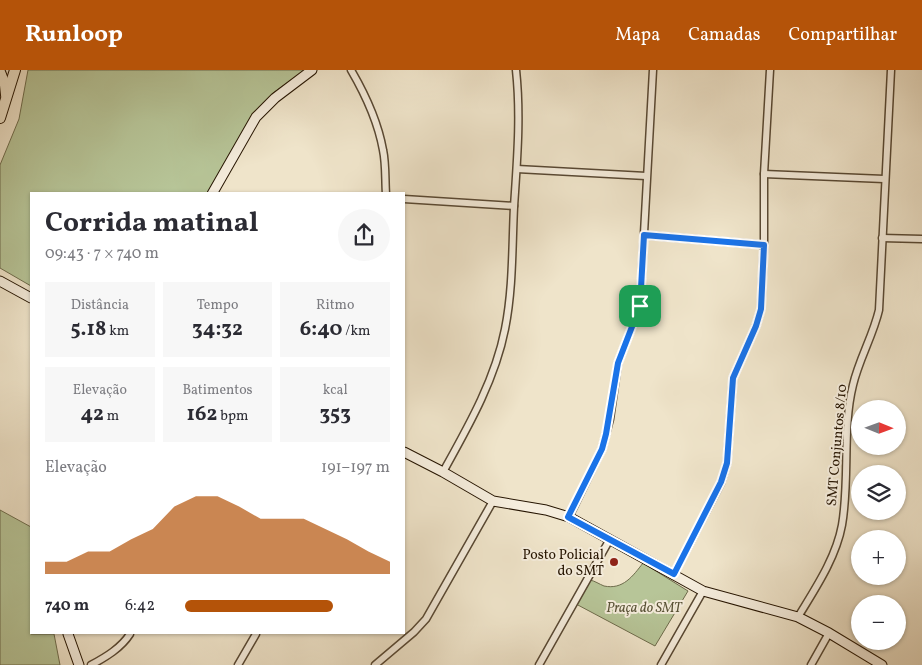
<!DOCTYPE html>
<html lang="pt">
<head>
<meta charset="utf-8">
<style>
	:root { --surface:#fff; --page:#f7f7f7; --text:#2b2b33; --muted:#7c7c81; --accent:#b45309 }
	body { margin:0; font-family:Vollkorn,serif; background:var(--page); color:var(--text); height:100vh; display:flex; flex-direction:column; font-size:19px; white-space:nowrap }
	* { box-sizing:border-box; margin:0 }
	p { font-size:16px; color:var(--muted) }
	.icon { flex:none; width:28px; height:28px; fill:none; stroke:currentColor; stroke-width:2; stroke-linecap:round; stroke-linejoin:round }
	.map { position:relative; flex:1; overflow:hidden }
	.side { position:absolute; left:30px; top:122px; width:375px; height:442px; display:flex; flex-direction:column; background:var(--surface); border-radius:0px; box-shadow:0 1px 4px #0004 }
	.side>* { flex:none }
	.needle { width:32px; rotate:91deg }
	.fabs { position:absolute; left:851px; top:330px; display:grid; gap:10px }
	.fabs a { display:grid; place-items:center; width:55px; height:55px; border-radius:50%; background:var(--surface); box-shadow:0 1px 4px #0004; font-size:25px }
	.pin { position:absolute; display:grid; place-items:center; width:42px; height:42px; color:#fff; margin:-21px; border-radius:10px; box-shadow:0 2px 8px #0006 }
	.round { display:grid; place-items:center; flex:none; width:52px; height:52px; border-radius:26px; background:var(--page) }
	.overview { display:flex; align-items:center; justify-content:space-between; height:85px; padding:0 15px }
	h1 { font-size:28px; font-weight:700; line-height:38px }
	.stats { display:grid; grid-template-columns:repeat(3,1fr); gap:8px; height:85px; padding:5px 15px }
	.stats div { display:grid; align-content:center; border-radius:0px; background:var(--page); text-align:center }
	.stats b { font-size:21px; font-weight:700 }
	.stats small { font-size:14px; font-weight:400 }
	.stats p { font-size:14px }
	.chart { height:140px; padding:10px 15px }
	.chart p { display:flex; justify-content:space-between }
	.chart svg { width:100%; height:90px; margin-top:5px; fill:var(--accent); opacity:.7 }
	ul { padding:0 15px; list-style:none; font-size:16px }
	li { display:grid; grid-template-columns:80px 60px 1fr; align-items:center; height:38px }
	li i { height:12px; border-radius:6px; background:var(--accent) }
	header { display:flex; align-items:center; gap:30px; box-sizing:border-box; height:70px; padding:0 25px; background:var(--accent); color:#fff }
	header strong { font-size:24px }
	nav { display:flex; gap:28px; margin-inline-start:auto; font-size:18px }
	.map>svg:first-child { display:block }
</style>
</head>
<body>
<header>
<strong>Runloop</strong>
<nav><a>Mapa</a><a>Camadas</a><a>Compartilhar</a></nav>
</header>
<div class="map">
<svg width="922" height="595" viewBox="0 0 922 595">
	<rect width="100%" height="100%" fill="#efe4ca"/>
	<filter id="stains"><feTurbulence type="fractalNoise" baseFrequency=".004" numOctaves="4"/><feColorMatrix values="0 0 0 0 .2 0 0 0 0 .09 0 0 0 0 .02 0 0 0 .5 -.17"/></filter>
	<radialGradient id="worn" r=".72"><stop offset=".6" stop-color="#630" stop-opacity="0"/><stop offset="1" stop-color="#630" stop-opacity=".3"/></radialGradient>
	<g fill="#b7c598" stroke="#6e6c4c">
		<path d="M 28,0 L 305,0 L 273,23 L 211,124 L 31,124 L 31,216 L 0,198 L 0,95 L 19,49 Z"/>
		<path d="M 0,440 L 31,457 L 31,564 L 54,564 L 60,595 L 0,595 Z"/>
		<path d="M 643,493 L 688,521 L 655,576 L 576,534 L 590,510 C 595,511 599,514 604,516 C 623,520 633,506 643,493 Z"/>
	</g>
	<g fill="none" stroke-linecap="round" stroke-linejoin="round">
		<g stroke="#584833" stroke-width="9">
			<g id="street">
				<path d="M 351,0 C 365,24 378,52 383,80 C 386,94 385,110 386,124"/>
				<path d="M 517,99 L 646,106"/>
				<path d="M 764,104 L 884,109"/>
				<path d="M 404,129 L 514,136"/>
				<path d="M 644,165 L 764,175"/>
				<path d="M 882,168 L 922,169"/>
				<path d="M 443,402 C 468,357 495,310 505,259 C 513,219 512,178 514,137 C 517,91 521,46 516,0"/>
				<path d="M 569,447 L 602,379 L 610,349 L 618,293 L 640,236 L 653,0"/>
				<path d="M 674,504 L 721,413 L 727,393 L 733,308 L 756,256 L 761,239 L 764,175 L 764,104 L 770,0"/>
				<path d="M 798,547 C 815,519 836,488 842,455 C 850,409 842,359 853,315 C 859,289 873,266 879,240 L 891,0"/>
				<path d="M 91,595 C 106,587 121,578 130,564"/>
				<path d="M 238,595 L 256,564"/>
				<path d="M 375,595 L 414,562 L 426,549 L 493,431"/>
				<path d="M 539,595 L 610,469"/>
				<path d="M 661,595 L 703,521"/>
				<path d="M 811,595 L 829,563"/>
			</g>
		</g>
		<g stroke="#251401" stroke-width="11">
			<g id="secondary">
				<path d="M 212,124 L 256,47 L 275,28 L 312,0"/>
				<path d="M 0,211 L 31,228"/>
				<path d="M 404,382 L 443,402 L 493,431 L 546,440 L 569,447 L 703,521 L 798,547 L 829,563 L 882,595"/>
				<path d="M 68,564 L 79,595"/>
			</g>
		</g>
		<g stroke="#251401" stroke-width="12">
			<g id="primary">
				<path d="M 0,2 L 5,15 L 6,25"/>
				<path d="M 0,48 L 15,0"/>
			</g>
		</g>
		<use href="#street" stroke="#f5eddd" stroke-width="6"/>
		<use href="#secondary" stroke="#f5eddd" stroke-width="9"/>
		<use href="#primary" stroke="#efe4ca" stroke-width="10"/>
	</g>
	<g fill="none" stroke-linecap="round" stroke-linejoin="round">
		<g stroke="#fff" stroke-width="10">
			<path id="route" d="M 644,165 L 764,175 L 761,239 L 756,256 L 733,308 L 727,393 L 721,412 L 674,504 L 568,447 L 602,379 L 606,364 L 618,293 L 640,236 Z"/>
		</g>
		<use href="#route" stroke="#1a73e8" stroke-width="6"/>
	</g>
	<circle fill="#8f2418" stroke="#f5eddd" stroke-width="2" cx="614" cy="492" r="5"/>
	<g text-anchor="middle" stroke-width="4" stroke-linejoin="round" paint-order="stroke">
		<g font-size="14" fill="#251401" stroke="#f5eddd">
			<text transform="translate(836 375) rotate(-85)" y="5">SMT Conjuntos 8/10</text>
		</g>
		<g font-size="14" fill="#251401" stroke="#f5eddd" text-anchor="end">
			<text x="604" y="489">Posto Policial<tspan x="604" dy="16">do SMT</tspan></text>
		</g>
		<g font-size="14" font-style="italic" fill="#585236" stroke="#f5eddd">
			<text x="644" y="542">Praça do SMT</text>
		</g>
	</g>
	<rect width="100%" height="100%" filter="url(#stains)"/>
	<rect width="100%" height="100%" fill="url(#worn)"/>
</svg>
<div class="fabs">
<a><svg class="needle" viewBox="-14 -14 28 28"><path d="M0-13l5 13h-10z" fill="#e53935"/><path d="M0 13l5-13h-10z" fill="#7c7c81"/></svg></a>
<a><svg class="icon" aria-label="layers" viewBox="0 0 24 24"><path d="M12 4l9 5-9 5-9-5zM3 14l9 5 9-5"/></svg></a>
<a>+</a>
<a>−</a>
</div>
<div class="pin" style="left:640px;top:236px;background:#1e9e55"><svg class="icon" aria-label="arrive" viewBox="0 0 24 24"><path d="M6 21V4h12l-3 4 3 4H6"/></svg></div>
<section class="side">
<div class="overview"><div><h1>Corrida matinal</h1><p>09:43 · 7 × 740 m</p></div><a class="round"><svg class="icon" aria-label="share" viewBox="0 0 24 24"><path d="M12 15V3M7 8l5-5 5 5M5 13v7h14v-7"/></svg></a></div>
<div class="stats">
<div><p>Distância</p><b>5.18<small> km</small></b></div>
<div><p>Tempo</p><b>34:32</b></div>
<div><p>Ritmo</p><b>6:40<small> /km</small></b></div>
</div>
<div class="stats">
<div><p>Elevação</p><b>42<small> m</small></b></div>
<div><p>Batimentos</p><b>162<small> bpm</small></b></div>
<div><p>kcal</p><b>353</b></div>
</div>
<div class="chart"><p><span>Elevação</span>191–197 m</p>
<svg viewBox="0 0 160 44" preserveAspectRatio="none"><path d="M0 44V38L10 38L20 33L30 33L40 27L50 22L60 11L70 6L80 6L90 11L100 17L110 17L120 17L130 22L140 27L150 33L160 38V44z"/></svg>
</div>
<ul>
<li><b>740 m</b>6:42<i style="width:72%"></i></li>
</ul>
</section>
</div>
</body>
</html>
